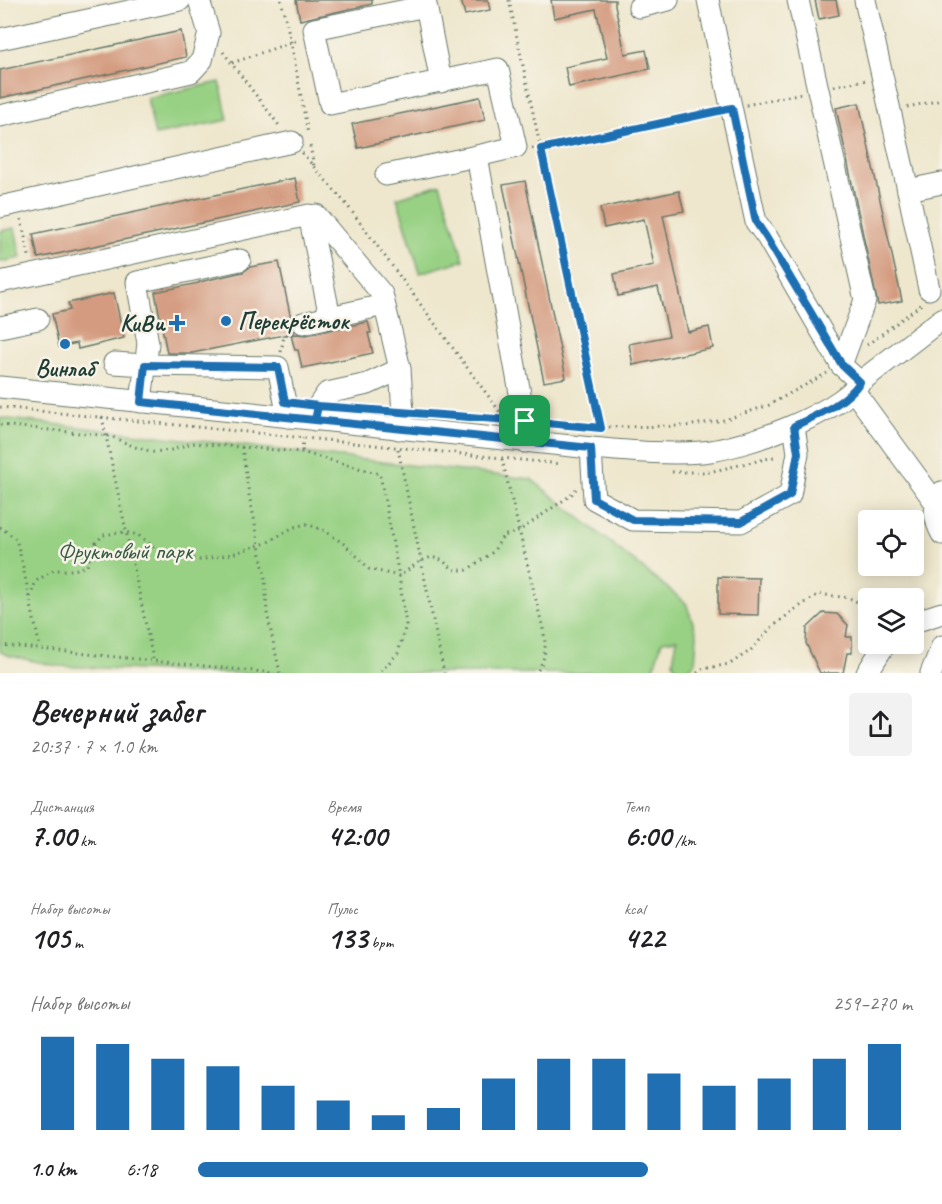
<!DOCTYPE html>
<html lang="ru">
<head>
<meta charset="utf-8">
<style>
	:root { --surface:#fff; --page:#f2f2f2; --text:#202124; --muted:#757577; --accent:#1f6fb2 }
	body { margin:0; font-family:Caveat,sans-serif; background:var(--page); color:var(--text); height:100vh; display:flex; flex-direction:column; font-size:22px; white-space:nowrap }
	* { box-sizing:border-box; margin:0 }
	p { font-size:20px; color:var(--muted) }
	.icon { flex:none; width:33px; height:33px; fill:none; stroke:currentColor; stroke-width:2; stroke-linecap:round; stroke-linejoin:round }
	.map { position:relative; height:673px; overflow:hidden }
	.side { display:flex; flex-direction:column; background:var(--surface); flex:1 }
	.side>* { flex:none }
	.controls { position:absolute; left:858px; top:510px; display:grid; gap:12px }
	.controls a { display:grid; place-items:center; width:66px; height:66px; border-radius:6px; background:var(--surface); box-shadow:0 3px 15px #0003; font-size:30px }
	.pin { position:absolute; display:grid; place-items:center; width:51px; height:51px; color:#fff; margin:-26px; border-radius:12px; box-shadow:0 3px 9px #0006 }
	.round { display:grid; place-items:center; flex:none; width:63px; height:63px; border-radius:6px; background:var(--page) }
	.summary { display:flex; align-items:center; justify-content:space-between; height:102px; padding:0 30px }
	h1 { font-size:33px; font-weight:700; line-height:45px }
	.stats { display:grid; grid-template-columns:repeat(3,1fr); gap:9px; height:102px; padding:6px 30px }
	.stats div { display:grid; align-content:center }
	.stats b { font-size:30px; font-weight:700 }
	.stats small { font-size:16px; font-weight:400 }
	.stats p { font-size:16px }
	.chart { height:168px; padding:12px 30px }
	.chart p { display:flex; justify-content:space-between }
	.chart svg { width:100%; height:108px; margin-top:6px; stroke:var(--accent); stroke-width:6 }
	ul { padding:0 30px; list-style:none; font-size:20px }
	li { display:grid; grid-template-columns:96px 72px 1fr; align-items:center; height:45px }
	li i { height:15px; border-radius:8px; background:var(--accent) }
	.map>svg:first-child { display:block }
</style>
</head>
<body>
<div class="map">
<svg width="942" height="673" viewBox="0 0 942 673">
	<rect width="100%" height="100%" fill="#f7f3e8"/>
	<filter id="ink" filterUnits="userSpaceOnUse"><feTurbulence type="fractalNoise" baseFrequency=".0167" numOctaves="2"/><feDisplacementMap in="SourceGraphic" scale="12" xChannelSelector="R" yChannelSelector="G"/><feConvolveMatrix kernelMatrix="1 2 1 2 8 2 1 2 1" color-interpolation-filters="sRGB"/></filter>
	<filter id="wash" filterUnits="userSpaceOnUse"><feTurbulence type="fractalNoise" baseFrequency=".008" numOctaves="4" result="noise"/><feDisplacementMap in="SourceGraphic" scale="24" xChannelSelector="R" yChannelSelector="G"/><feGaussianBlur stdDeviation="1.35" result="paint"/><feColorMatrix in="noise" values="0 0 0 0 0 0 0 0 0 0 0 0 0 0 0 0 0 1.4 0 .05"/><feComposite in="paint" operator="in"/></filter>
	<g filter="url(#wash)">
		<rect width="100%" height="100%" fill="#eee7cd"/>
		<g fill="#98d184" stroke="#5c875c" stroke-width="1.5">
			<path d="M 220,82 L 228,120 L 155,135 L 147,98 Z"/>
			<path d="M 440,184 L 464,260 L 420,273 L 397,198 Z"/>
			<path d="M 15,228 L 21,258 L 0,262 L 0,231 Z"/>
			<path d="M 0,418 L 531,479 L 686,603 L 697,634 L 695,663 L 685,673 L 677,673 L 673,662 L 677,639 L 662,641 L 652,673 L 210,673 L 57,666 L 10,656 L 0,652 Z"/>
		</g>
		<g id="blocks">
			<g fill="#d49b80">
				<path d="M 296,0 L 372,0 L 372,4 L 300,20 Z"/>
				<path d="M 461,0 L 488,0 L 490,10 L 465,15 Z"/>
				<path d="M 551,0 L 615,0 L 615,5 L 625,54 L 646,50 L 650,69 L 569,87 L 565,67 L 607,58 L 596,9 L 554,18 Z"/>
				<path d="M 815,0 L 836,0 L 839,15 L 819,19 Z"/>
				<path d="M 181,31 L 186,57 L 0,98 L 0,70 Z"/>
				<path d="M 480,97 L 485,120 L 358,148 L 352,124 Z"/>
				<path d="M 859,103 L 902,301 L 878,305 L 836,108 Z"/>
				<path d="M 295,178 L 300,202 L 38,258 L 33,234 Z"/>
				<path d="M 525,181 L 566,378 L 544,382 L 503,185 Z"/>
				<path d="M 679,191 L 684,211 L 663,215 L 688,332 L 709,327 L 713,348 L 633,365 L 629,344 L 669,336 L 658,287 L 618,296 L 614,274 L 654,265 L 644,219 L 604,228 L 600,208 Z"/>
				<path d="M 279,262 L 291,319 L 291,325 L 294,333 L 192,353 L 167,353 L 155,292 L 199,283 L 199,282 L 243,272 L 250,267 Z"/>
				<path d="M 114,293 L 124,338 L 78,349 L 77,343 L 59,347 L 52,314 L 70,310 L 68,303 Z"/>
				<path d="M 368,322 L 371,333 L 368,333 L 373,353 L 302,368 L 298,350 L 295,350 L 291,335 L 297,334 L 306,335 Z"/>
				<path d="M 718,577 L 759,578 L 758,615 L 718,614 Z"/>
				<path d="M 823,613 L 837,614 L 848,625 L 846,637 L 852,637 L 852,653 L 847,653 L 843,673 L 820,673 L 806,643 L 807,628 Z"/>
			</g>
		</g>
	</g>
	<g filter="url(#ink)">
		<use href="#blocks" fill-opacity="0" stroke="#67786a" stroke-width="1.5"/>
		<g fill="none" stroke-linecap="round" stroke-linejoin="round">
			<g stroke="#67786a" stroke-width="23">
				<g id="minor">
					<path d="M 425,0 L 441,82"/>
					<path d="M 708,0 L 756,222 L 767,237 L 841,365 L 860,382"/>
					<path d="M 798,0 L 865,300 L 841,365"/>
					<path d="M 865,0 L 908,190"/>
					<path d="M 426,6 L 314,29 L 330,104 L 498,69 L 516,147 L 477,156 L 525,421 L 525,442"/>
					<path d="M 639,7 L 668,0"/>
					<path d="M 0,39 L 180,0"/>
					<path d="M 0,116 L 191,72 L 202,60 L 209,33 L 199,0"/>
					<path d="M 386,175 L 477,156"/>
					<path d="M 0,207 L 292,142"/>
					<path d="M 316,215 L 382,294 L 400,369 L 403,413 L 399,429"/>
					<path d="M 0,282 L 309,215 L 330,317"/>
					<path d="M 929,289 L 908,190 L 942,183"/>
					<path d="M 303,323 L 384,305"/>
					<path d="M 0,327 L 38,319"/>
					<path d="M 114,363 L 145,365 L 278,367 L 288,417"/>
					<path d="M 0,387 L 591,448 C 628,451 665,455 702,452 C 741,449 838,414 860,382 L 942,319"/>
					<path d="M 854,391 L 935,502"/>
					<path d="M 141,402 L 148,343 L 137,282 L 240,260"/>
					<path d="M 315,420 L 318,406 L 327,393 L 368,384 L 400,369"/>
					<path d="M 591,448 L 594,499 L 633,520 L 741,522 L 790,495 L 798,453 L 794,426"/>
					<path d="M 942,492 C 932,505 934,520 942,534"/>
					<path d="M 914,622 L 942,613"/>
					<path d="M 867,673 L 885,644"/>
					<path d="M 931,673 L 942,646"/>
				</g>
			</g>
			<g stroke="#67786a" stroke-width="3" stroke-dasharray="1.5 4.5" stroke-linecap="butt">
				<path d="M 281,0 L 291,42 L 308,134"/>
				<path d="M 509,0 L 600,427"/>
				<path d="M 223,52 L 281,128"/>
				<path d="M 232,63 L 298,40"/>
				<path d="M 834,86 L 866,80"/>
				<path d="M 746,105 L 802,93"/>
				<path d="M 907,107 L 942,100"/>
				<path d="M 310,146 L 314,166"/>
				<path d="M 532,148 L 541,149 L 716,111"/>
				<path d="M 302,153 L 347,205 L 506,420"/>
				<path d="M 21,219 L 30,260"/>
				<path d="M 867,345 L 922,304"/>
				<path d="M 281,352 L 284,336 L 291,334"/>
				<path d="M 0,407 L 561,464"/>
				<path d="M 102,417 L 153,659"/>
				<path d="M 543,423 L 601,427 L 686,426 L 724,420 L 769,405 L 827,373"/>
				<path d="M 0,425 L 110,436 L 135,447 L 153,452 L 171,450 L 192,443 L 301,452 L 380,474 L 399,576 L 406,625 L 398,653 L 381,671 L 377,673"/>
				<path d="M 242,447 L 249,495 L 254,518 L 265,577 L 267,613 L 280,673"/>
				<path d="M 398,449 L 444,673"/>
				<path d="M 302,451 L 303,438"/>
				<path d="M 502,459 L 544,633 C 546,650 546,658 536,673"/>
				<path d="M 672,472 L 709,472 L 774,457"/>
				<path d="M 0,527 L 16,539 L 22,562 L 40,648"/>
				<path d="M 30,597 L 36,581 L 54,570 L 74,570 L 87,566 L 94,545 L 103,535 L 125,532 L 138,535 L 155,548 L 173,555 L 200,560 L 232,554 L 266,543 L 294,527 L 307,524 L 325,531 L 344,544 L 362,561 L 369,569 L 399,576 L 421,561 L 431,557 L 442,560 L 454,570 L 467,570 L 493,552 L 503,536 L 519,531 L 571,495 L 576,489"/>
				<path d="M 0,645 L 273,673"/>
				<path d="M 697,673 L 702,669 L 730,664 L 750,651 L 771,628 L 794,610 L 819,594 L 849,598 L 868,607"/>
			</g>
			<use href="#minor" stroke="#fff" stroke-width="21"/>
		</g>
	</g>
	<g fill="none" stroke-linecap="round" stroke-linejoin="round" filter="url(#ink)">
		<g stroke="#fff" stroke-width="12">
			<path id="route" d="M 525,421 L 318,406 L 315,420 L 141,402 L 145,365 L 278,367 L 285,402 L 318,406 L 315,420 L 591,448 L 594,499 L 633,520 L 741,522 L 790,495 L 798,453 L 794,426 C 817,415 845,404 860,382 L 842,365 L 766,237 L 756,222 L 732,108 L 541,149 L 601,428 L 525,421"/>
		</g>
		<use href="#route" stroke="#1f6fb2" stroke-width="8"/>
	</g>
	<g fill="#1f6fb2" stroke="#f7f3e8" stroke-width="2">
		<circle cx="226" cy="321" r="6"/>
		<path d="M174 314h6v6h6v6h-6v6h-6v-6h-6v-6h6z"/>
		<circle cx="65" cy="344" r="6"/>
	</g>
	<g text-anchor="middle" stroke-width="5" stroke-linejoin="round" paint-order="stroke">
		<g font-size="24" font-weight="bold" fill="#1f3d34" stroke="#f7f3e8" text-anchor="start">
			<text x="238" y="329">Перекрёсток</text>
			<text x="165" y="331" text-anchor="end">КиВи</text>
			<text x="65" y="376" text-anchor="middle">Винлаб</text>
		</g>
		<g font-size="24" fill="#375b44" stroke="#f7f3e8">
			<text x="125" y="559">Фруктовый парк</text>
		</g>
	</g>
</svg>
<div class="controls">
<a><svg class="icon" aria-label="locate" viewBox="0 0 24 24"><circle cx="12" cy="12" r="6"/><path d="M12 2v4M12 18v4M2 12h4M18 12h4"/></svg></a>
<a><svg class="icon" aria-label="layers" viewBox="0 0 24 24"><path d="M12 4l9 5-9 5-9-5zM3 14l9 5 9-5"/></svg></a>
</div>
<div class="pin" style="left:525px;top:421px;background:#1e9e55"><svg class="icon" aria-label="arrive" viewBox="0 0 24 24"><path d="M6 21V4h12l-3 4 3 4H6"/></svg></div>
</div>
<section class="side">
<div class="summary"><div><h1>Вечерний забег</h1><p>20:37 · 7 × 1.0 km</p></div><a class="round"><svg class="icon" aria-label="share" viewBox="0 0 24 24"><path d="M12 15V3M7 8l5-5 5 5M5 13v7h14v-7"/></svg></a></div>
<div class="stats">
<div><p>Дистанция</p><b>7.00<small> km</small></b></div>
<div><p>Время</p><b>42:00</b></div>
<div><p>Темп</p><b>6:00<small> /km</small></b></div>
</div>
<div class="stats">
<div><p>Набор высоты</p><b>105<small> m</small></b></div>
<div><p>Пульс</p><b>133<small> bpm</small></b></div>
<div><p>kcal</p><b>422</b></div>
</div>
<div class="chart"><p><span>Набор высоты</span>259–270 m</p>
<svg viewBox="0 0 160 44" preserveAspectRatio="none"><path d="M5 44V6M15 44V9M25 44V15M35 44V18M45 44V26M55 44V32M65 44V38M75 44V35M85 44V23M95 44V15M105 44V15M115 44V21M125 44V26M135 44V23M145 44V15M155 44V9"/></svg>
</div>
<ul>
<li><b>1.0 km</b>6:18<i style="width:63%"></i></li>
</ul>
</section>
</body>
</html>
